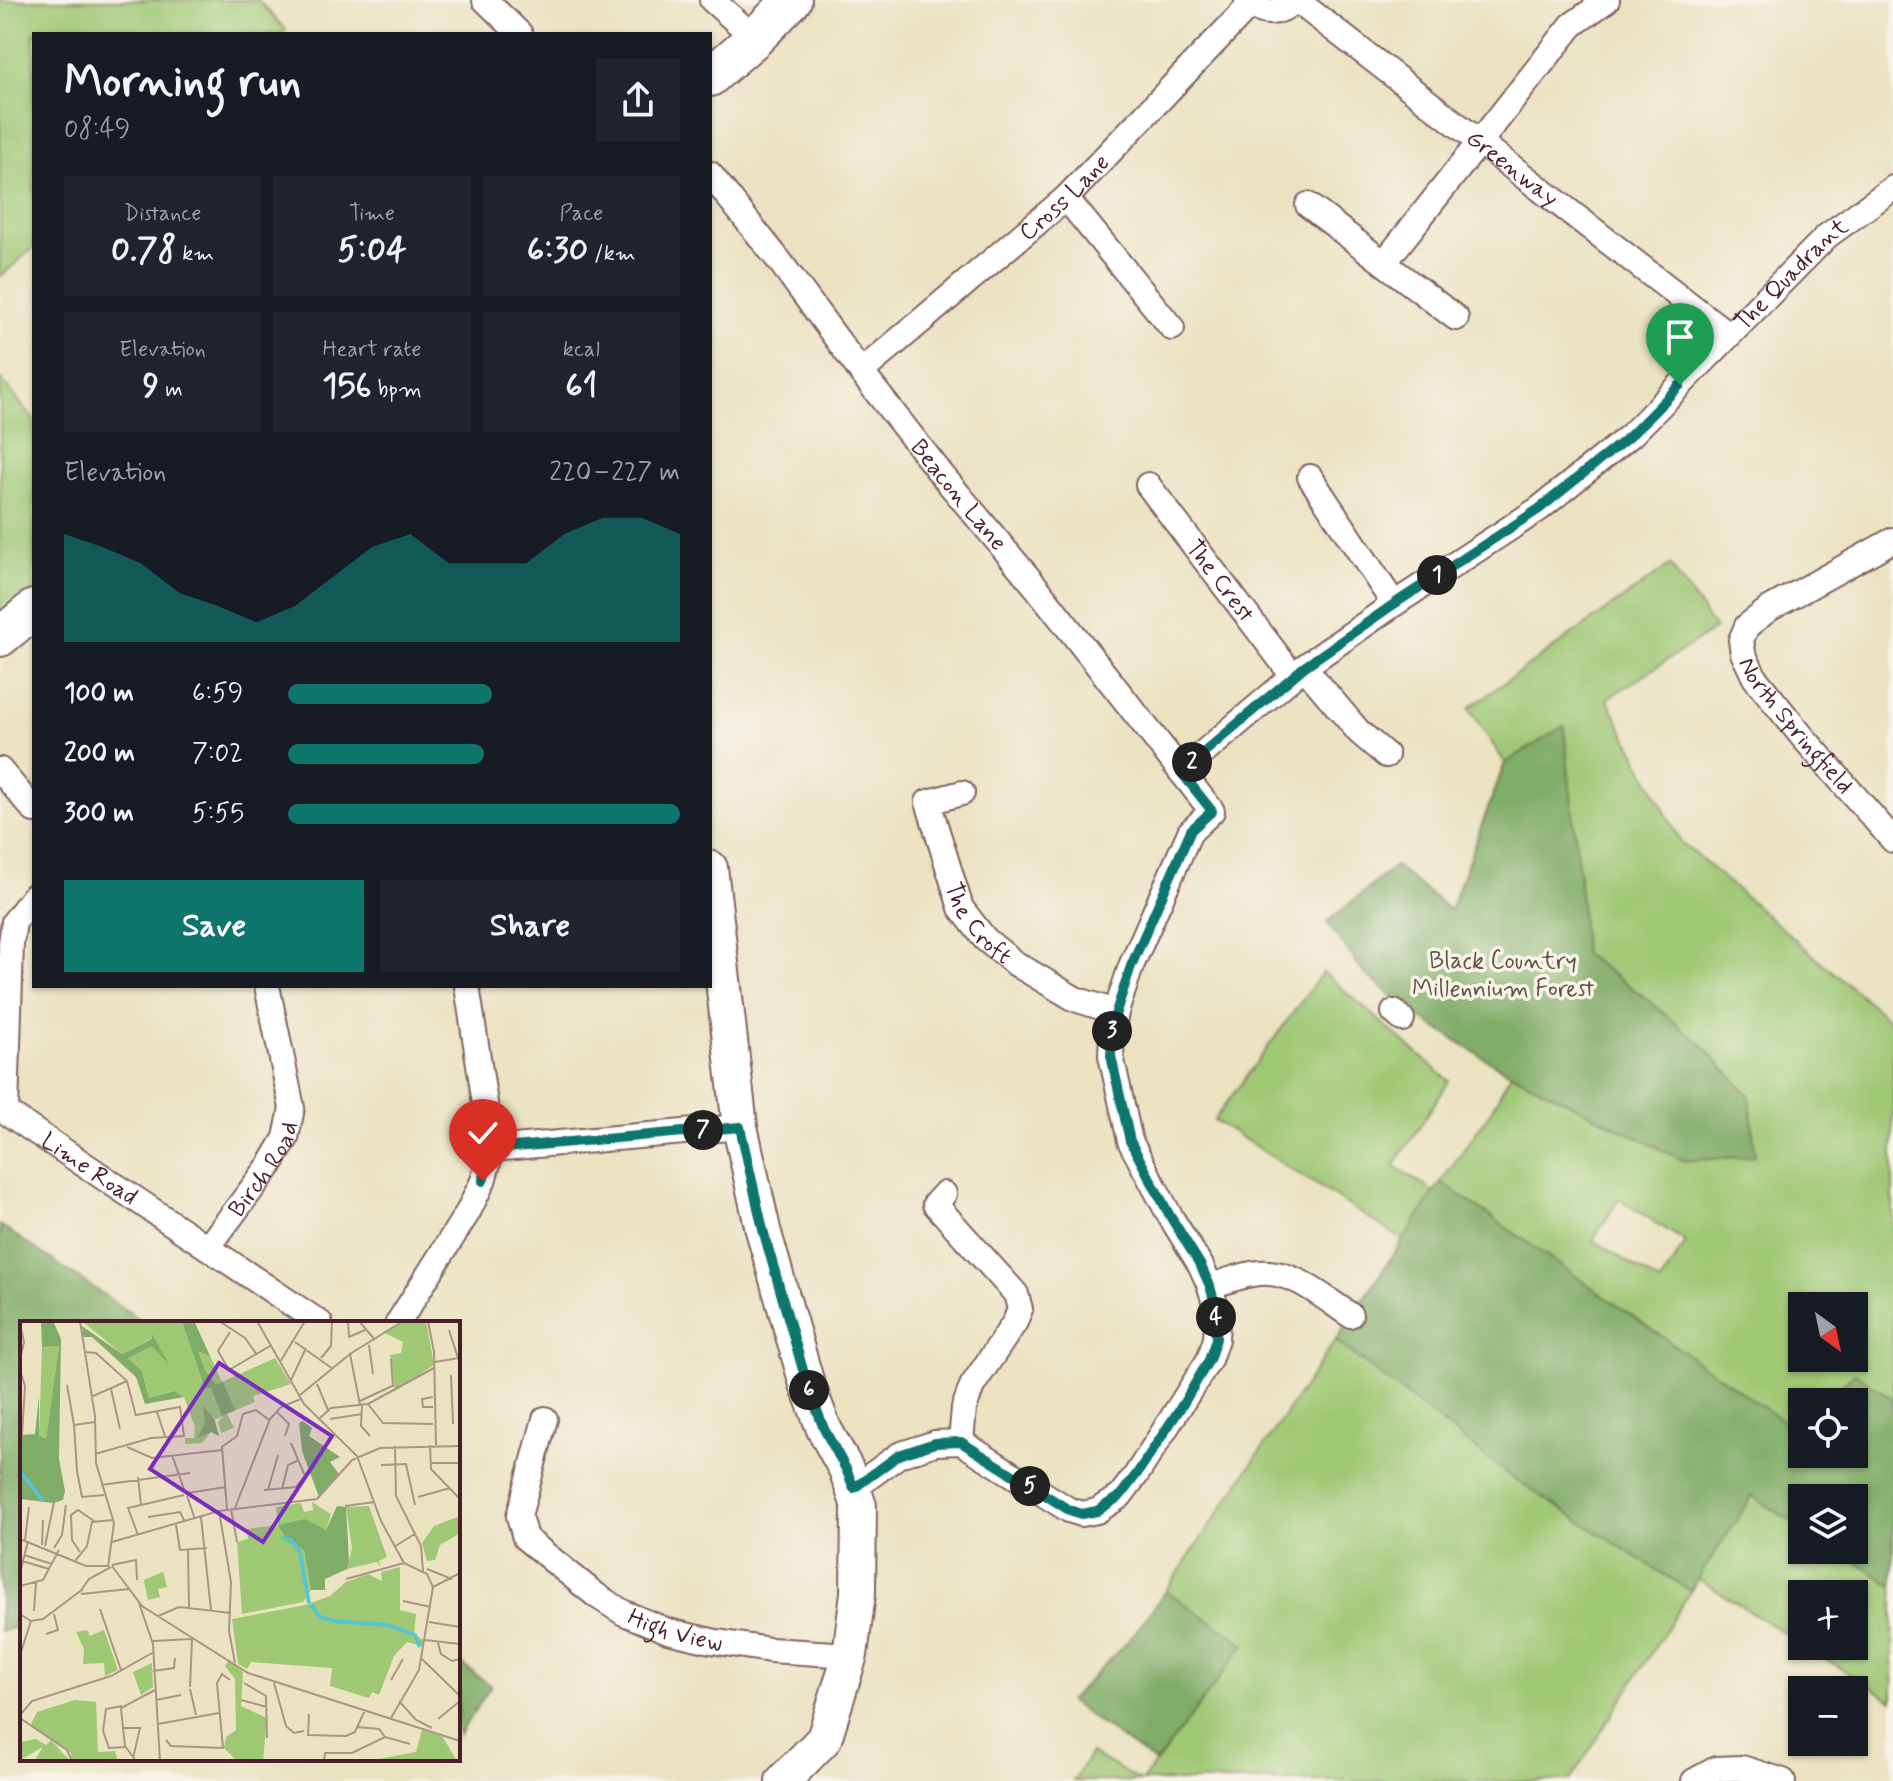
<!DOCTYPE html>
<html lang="en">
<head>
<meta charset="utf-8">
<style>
	:root { --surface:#171b24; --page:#20242c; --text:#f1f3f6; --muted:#9ea1a6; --accent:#0f766e }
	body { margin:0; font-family:Mynerve,sans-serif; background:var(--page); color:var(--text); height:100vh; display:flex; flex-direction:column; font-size:30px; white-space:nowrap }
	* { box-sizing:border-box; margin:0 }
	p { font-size:26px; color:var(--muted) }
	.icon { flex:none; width:44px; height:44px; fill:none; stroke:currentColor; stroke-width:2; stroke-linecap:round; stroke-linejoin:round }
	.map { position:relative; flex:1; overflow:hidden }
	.side { position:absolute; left:32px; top:32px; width:680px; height:956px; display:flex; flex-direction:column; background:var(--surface); border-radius:0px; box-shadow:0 2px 6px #0004 }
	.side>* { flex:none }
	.needle { width:52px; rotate:147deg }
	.fabs { position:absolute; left:1788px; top:1292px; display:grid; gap:16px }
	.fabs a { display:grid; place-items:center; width:80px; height:80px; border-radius:0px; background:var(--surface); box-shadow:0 2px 6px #0004; font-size:40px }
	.pin { position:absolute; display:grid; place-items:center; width:68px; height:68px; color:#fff; margin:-82px -34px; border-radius:50% 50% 50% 0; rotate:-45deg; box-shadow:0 0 8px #0007 }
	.pin .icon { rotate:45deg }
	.km { position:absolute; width:40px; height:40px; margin:-20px; border-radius:50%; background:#222; color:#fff; font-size:22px; line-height:40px; text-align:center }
	.round { display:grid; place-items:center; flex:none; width:84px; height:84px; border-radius:0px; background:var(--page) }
	.head { display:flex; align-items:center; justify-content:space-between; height:136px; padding:0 32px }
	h1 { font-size:44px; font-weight:700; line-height:60px }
	.metrics { display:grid; grid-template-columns:repeat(3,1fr); gap:12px; height:136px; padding:8px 32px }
	.metrics div { display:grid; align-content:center; border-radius:0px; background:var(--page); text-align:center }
	.metrics b { font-size:34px; font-weight:700 }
	.metrics small { font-size:22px; font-weight:400 }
	.metrics p { font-size:22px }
	.chart { height:224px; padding:16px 32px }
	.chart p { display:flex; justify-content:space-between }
	.chart svg { width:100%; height:144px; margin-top:8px; fill:var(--accent); opacity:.7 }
	.cta { display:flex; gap:16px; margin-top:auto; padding:16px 32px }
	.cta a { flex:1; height:92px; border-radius:0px; background:var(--accent); color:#fff; font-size:32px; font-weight:700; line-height:92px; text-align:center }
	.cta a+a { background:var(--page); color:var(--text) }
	ul { padding:0 32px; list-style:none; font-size:26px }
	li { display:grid; grid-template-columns:128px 96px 1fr; align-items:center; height:60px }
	li i { height:20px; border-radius:10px; background:var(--accent) }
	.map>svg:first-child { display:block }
</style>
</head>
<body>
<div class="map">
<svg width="1893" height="1781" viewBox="0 0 1893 1781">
	<rect width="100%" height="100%" fill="#f7f3e8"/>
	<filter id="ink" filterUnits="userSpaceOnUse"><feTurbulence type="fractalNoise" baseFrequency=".0125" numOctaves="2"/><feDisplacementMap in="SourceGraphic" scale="16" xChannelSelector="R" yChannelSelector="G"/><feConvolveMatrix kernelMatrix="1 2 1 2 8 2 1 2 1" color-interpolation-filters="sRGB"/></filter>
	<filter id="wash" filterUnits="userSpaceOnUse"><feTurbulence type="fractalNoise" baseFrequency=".006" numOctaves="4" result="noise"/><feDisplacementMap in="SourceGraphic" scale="32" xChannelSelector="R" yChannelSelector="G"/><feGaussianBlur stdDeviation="1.8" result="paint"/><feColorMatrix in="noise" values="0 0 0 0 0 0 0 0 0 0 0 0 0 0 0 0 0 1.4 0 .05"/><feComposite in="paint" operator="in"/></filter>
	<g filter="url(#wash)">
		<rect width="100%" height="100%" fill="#eae2c1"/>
		<g fill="#9fc874" stroke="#747450" stroke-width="2" fill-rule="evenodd">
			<path d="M 0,0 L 258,0 L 286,30 L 281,34 L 34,34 L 34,247 L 0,277 Z"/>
			<path d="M 0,378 L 34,420 L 34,590 L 0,618 Z"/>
			<path d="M 1670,565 L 1715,629 L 1607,699 L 1681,842 L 1893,1023 L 1893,1701 L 1805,1646 L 1854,1646 L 1854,1594 L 1802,1594 L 1802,1644 L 1698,1579 L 1570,1781 L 1142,1781 L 1244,1644 L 1166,1591 L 1403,1240 L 1214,1120 L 1323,972 L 1449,1081 L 1394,1166 L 1434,1192 L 1492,1109 L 1511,1073 L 1497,1066 L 1364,973 L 1327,923 L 1395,866 L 1450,910 L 1505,763 L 1469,708 ZM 1619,1199 L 1686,1242 L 1660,1283 L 1593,1240 ZM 1802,1306 L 1854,1306 L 1854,1358 L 1802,1358 ZM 1802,1402 L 1854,1402 L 1854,1454 L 1802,1454 ZM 1802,1498 L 1854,1498 L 1854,1550 L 1802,1550 Z"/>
			<path d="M 1091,1753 L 1140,1781 L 1073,1781 Z"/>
		</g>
		<g fill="#7fac66" stroke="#646648" stroke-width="2">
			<path d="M 1564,726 L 1579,876 L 1584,954 L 1642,995 L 1702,1045 L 1750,1096 L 1755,1156 L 1684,1161 L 1497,1066 L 1412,1013 L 1364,973 L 1327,923 L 1395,866 L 1450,911 L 1505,763 Z"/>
			<path d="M 1441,1182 L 1793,1428 L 1802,1420 L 1802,1454 L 1854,1454 L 1854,1402 L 1822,1402 L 1855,1373 L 1893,1399 L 1893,1586 L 1837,1550 L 1854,1550 L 1854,1498 L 1802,1498 L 1802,1528 L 1752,1496 L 1690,1591 L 1517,1481 L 1336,1341 L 1383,1272 Z"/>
			<path d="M 0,1225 L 145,1323 L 22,1323 L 22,1627 L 0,1631 Z"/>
			<path d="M 1166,1591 L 1245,1644 L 1156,1763 L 1069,1701 L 1130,1639 Z"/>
			<path d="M 458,1661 L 491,1686 L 458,1736 Z"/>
		</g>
	</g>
	<g filter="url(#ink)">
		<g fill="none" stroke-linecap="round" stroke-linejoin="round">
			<g stroke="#826360" stroke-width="28">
				<g id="street">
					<path d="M 485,0 L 520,34"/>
					<path d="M 712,0 L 755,38"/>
					<path d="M 1247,0 C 1262,18 1280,14 1296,0"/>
					<path id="s1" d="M 1296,0 L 1729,335"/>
					<path id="s2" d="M 710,174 L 781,263 L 861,372 L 942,475 L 1037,588 L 1212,811 L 1190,832 L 1131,966 L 1116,1012 L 1112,1033 L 1111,1056 L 1130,1141 L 1170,1216 L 1201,1266 L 1210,1286 L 1215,1304 L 1217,1322 L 1216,1339 L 1209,1360 L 1136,1475 L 1120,1496 L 1097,1511 L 1082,1514 L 1069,1510 L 961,1442 L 935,1443 L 899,1455 L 854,1488"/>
					<path d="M 1066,198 L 1172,328"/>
					<path d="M 1308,205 L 1456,318"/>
					<path d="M 1384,263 L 1572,25 L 1607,0"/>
					<path id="s3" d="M 861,372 L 1066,198 L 1250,5"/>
					<path d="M 1310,477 L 1394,604"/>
					<path id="s4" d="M 1148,485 L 1293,676"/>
					<path id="s5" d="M 1893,540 L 1769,609 L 1747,626 L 1741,640 L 1743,653 L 1755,678 L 1801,735 L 1893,840"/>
					<path d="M 1304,667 L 1359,732 L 1386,755"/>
					<path d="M 0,770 L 34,810"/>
					<path id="s6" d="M 1181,772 L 1304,667 L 1394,604 L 1539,509 L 1631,435 L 1827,236 L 1893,188"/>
					<path id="s7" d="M 962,793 L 928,802 L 961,908 L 985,939 L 1013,962 L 1075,999 L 1116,1012"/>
					<path id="s8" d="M 34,896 L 14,922 L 11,943 L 6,1112 L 320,1323"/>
					<path d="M 1394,1012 L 1402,1019"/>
					<path d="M 492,1149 L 740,1127"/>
					<path d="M 944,1194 L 935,1204 L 1016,1294 L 1020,1309 L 1015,1322 L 972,1386 L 964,1408 L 961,1442"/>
					<path id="s9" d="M 208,1247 L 270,1165 L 286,1138 L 292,1108 L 267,986"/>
					<path d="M 1210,1286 C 1226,1282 1243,1274 1259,1273 C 1292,1269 1324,1298 1350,1315"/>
					<path d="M 398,1323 L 468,1212 L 483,1181 L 492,1149 L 467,986"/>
					<path id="s10" d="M 545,1419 L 519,1516 L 525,1538 L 597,1596 L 624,1613 L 668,1631 L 711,1641 L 770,1650 L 850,1655"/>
					<path d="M 1694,1781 L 1716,1769 L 1742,1768 L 1783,1781"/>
				</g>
			</g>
			<g stroke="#826360" stroke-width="38">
				<path id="secondary" d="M 710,868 L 740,1127 L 763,1230 L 807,1384 L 824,1429 L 846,1469 L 859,1506 L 858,1593 L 850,1655 L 824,1739 L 783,1781"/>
			</g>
			<g stroke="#826360" stroke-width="42">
				<g id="primary">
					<path d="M 710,77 L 755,38 L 792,0"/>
					<path d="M 0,637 L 34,609"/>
				</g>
			</g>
			<use href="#street" stroke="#fff" stroke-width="24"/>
			<use href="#secondary" stroke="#fff" stroke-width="34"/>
			<use href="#primary" stroke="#fff" stroke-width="38"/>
		</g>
	</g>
	<g fill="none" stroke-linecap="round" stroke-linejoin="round" filter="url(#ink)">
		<g stroke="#fff" stroke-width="16">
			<path id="route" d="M 483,1181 L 492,1149 L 740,1127 L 763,1230 L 807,1384 L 824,1429 L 846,1469 L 854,1488 L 899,1455 L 935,1443 L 961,1442 L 1069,1510 L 1082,1514 L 1097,1511 L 1120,1496 L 1136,1475 L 1183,1404 L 1209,1360 L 1216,1339 L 1215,1304 L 1210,1286 L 1201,1266 L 1170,1216 L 1130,1141 L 1111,1056 L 1112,1033 L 1116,1012 L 1131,966 L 1191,830 L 1212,811 L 1181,772 L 1304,667 L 1394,604 L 1539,509 L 1631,435 L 1680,385"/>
		</g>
		<use href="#route" stroke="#0f766e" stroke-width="10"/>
	</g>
	<g text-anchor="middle" stroke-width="7" stroke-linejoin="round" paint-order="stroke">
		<g font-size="24" fill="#4a1f2b" stroke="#f7f3e8">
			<text dy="8" stroke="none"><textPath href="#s1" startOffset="274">Greenway</textPath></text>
			<text dy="8" stroke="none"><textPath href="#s3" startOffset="268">Cross Lane</textPath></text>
			<text dy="8" stroke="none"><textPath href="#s6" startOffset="790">The Quadrant</textPath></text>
			<text dy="8" stroke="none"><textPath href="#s2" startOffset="406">Beacon Lane</textPath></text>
			<text dy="8" stroke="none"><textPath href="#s4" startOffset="120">The Crest</textPath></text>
			<text dy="8" stroke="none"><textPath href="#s5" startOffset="288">North Springfield</textPath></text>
			<text dy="8" stroke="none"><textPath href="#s7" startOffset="168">The Croft</textPath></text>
			<text dy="8" stroke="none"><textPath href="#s9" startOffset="96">Birch Road</textPath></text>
			<text dy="8" stroke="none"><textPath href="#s8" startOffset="324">Lime Road</textPath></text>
			<text dy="8" stroke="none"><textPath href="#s10" startOffset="302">High View</textPath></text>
		</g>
		<g font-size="24" fill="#645241" stroke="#f7f3e8">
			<text x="1503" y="968">Black Country<tspan x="1503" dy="28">Millennium Forest</tspan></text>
		</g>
	</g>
	<g transform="translate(20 1321)">
		<rect width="440" height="440" fill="#eae2c1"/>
		<path d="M 62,0 L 174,0 L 202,61 L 255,37 L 271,63 L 233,75 L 235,81 L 207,93 L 214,107 L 201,112 L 198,101 L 203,95 L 194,99 L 199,115 L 191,111 L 182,122 L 165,123 L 165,117 L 174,117 L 175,106 L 164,76 L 153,70 L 129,77 L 122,50 L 108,37 L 131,18 L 102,33 ZM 386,0 L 406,0 L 414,44 L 375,70 L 370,34 L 381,32 L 383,21 L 363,11 ZM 39,25 L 26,118 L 23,119 L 19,115 L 22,26 ZM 292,181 L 311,193 L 306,209 L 258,204 L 284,229 L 291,269 L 283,281 L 222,293 L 217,221 L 228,218 L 227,208 L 258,204 L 256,186 L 281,182 L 284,191 L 293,189 ZM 349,185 L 367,236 L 359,240 L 360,246 L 357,241 L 327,248 L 332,227 L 326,186 ZM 440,195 L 440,212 L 420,224 L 415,239 L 407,240 L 402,222 L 414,205 ZM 380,246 L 380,289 L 396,293 L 394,314 L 404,319 L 402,325 L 387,321 L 374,335 L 359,374 L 352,371 L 349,377 L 310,365 L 312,347 L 231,341 L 227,348 L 218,343 L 212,298 L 285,284 L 310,275 L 326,261 L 348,253 L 362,260 L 361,251 ZM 143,251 L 147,266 L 138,268 L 140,276 L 128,279 L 124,259 ZM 67,309 L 70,315 L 84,309 L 98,349 L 85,355 L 84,342 L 63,343 L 64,328 L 56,311 ZM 209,339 L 223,351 L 221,385 L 247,397 L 243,440 L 217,440 L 204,427 L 206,416 L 216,409 L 215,358 L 205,345 ZM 132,342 L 133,366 L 121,374 L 113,351 ZM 55,379 L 76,381 L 78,431 L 95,430 L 98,440 L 52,440 L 51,432 L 10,405 L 17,391 ZM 402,409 L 422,415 L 437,440 L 348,440 L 396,431 ZM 16,418 L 26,424 L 31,419 L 50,440 L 14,440 L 23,426 L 0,439 L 0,421 Z" fill="#9fc874"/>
		<path d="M 33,0 L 41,18 L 39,138 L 45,170 L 43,179 L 33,182 L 0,178 L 0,114 L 15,113 L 19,75 L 19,115 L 26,118 L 39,25 L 22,26 L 21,1 ZM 162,0 L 174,0 L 190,35 L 178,30 L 185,50 L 196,64 L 203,61 L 215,89 L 202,95 L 191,67 L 185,67 ZM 62,5 L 102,33 L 132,18 L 132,13 L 150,45 L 132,25 L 108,37 L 122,50 L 129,77 L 154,70 L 164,76 L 125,83 L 116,56 L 72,16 L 63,16 ZM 183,84 L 195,100 L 199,115 L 191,111 L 177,117 L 185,103 ZM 283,100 L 292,107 L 289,115 L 320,136 L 310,141 L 319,153 L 299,176 L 282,130 L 279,102 ZM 317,185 L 326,186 L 329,240 L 327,248 L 305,258 L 305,269 L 291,269 L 284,229 L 268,221 L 258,204 L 285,198 L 306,209 Z" fill="#7fac66"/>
		<path fill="none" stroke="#58c5ce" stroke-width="4" d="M 0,150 L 23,180M 261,217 L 271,219 L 280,231M 280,232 L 289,282M 291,284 L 300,296 L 314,300 L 368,304 L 395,314 L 400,326"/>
		<path fill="none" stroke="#aa9485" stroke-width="2" d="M 60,0 L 75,95 L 76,142 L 94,202 L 88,246M 199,0 L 225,17 L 237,34M 237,0 L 284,83 L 337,135 L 361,200 L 384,242M 328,0 L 329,16 L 345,9M 339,0 L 355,19M 408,0 L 414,31 L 416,124M 0,3 L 4,21 L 0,39M 429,9 L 438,37M 210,11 L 198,30 L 209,49 L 250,25M 275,21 L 313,48M 349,24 L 353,53M 64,31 L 76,32 L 107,60 L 116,95M 330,33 L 340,84M 301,37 L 311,25 L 312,0M 371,38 L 373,66M 260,41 L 285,0M 415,41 L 439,37M 0,49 L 5,65 L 2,114M 431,54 L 433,103M 271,59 L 286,27M 297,63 L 308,89M 47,64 L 54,104M 91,68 L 100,108M 280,74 L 330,33 L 383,0M 71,76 L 107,60M 340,80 L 372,65M 348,83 L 363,102 L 413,103M 342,84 L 341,105 L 350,115M 413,86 L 403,86 L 402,78 L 413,76M 256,90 L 269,103 L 265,115M 137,91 L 145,115M 300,97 L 311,87 L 348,83 L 414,47M 310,98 L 342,93M 75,101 L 54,104 L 57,150 L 62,176 L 84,174M 410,124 L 411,148 L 440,178M 375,125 L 376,175 L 401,225 L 403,250M 107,126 L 132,137 L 202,129M 75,133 L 131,117 L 164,115 L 160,86 L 116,94M 152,134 L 165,171M 410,142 L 440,142M 361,144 L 386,143 L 395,184M 118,156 L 121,184M 81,164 L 170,152M 262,168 L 268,144 L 279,139M 244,169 L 276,166 L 285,155 L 271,122M 248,169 L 258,134M 168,172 L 206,166M 167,175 L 175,198M 398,176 L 430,167M 325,185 L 355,181M 215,187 L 250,98 L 261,86 L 281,78M 207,188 L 202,126 L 217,115 L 223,93 L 236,89 L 249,99M 211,188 L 217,221M 199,190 L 211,261 L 209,310 L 215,342M 128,196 L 160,191 L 165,201M 181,196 L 191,289M 156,204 L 160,229 L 187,227M 118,214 L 108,187 L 164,174M 0,218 L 66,245 L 88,245M 5,219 L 9,186M 92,221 L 199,190 L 297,178 L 332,139 L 360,127 L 440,125M 22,224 L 23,199M 25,225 L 34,181M 374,226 L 396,212M 34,227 L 42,214 L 46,184M 168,229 L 169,287M 60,231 L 52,219 L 51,194 L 58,189 L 74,200M 4,234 L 32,243M 2,240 L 29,248M 55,240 L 67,225 L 72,201 L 93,199M 92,244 L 116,239 L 117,259M 92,245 L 122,285 L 228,352 L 440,420M 407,248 L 432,258M 0,252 L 8,220M 326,258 L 384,242M 0,265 L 23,259 L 39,229M 413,266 L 440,252M 60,271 L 69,258 L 91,246M 61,273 L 109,268M 383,280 L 411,286M 119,282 L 133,323 L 140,440M 80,288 L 101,349M 14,290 L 16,261M 0,293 L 11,300 L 23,298 L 63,268M 138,295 L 159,286 L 211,292M 409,301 L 440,306M 26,313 L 38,309 L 34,293M 405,319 L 440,323M 133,320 L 172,318M 418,322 L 421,333 L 432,340 L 440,338M 0,334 L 11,300M 402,338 L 440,375M 133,350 L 154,347 L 155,337M 371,359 L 383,338M 224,362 L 246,375 L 247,417M 254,362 L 266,405 L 274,412 L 284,410M 170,366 L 172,318M 170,368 L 176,394M 136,379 L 161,374M 221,379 L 247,386M 379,380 L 396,399 L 412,407M 102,385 L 86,388 L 83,410 L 89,427 L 106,426M 289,393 L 288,414 L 326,415 L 335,411 L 345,389M 0,394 L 12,380 L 91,355 L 134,331M 0,397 L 47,429 L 52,440M 371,397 L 399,349 L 413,266 L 407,253 L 384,242M 418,398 L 440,380M 138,403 L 199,392M 337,406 L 359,408 L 365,416 L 390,423M 102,407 L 120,407 L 113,437M 146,419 L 151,425 L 203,427 L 197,362 L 202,353 L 210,359M 116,440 L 105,425 L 101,387 L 135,369M 304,440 L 305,432 L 332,432 L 365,416"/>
		<path fill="#7b2cbf" fill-opacity="0.15" stroke="#7b2cbf" stroke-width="4" d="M 199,42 L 312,115 L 243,221 L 130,148 Z"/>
		<rect width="440" height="440" fill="none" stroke="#4a1f2b" stroke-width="4"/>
	</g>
</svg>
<div class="fabs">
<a><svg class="needle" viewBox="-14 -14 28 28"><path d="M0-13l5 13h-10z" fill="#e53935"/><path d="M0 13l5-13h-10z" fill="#9ea1a6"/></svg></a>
<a><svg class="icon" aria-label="locate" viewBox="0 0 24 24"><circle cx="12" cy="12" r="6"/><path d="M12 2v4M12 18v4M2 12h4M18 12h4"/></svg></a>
<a><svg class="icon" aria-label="layers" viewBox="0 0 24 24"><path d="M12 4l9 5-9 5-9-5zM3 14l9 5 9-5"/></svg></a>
<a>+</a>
<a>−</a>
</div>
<div class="pin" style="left:1680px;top:385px;background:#1e9e55"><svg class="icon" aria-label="arrive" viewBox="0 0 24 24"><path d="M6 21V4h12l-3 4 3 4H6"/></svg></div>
<div class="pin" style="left:483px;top:1181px;background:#d93025"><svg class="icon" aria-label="check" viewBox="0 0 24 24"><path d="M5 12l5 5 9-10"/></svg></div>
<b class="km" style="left:1437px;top:575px">1</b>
<b class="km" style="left:1192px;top:762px">2</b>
<b class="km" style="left:1112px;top:1031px">3</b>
<b class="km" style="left:1216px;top:1317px">4</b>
<b class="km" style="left:1030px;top:1486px">5</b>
<b class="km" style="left:809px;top:1390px">6</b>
<b class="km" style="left:703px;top:1130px">7</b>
<section class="side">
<div class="head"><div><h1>Morning run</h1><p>08:49</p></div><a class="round"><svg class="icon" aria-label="share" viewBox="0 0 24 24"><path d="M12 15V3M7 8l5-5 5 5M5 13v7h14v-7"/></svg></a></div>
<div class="metrics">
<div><p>Distance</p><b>0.78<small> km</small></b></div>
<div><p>Time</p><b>5:04</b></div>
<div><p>Pace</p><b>6:30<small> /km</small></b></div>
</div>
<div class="metrics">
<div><p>Elevation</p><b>9<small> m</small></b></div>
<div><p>Heart rate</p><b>156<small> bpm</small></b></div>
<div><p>kcal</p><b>61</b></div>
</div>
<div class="chart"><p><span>Elevation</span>220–227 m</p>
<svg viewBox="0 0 160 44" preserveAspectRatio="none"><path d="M0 44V11L10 15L20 20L30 29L40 33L50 38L60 33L70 24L80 15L90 11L100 20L110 20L120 20L130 11L140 6L150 6L160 11V44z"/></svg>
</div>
<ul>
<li><b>100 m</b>6:59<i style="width:52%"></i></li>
<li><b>200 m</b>7:02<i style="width:50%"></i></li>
<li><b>300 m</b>5:55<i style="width:100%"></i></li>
</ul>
<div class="cta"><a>Save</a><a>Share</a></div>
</section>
</div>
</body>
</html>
